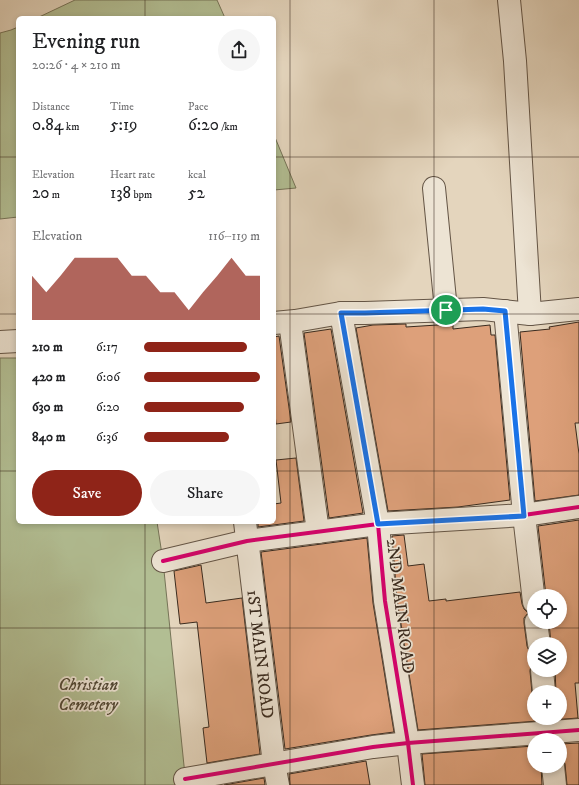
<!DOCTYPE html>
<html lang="en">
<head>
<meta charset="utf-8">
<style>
	:root { --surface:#fff; --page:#f6f6f6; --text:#202124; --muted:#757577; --accent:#8f2418 }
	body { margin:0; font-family:"IM FELL DW Pica",serif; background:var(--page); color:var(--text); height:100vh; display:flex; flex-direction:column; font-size:15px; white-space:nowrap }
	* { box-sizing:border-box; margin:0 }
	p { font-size:13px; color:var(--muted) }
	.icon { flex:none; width:22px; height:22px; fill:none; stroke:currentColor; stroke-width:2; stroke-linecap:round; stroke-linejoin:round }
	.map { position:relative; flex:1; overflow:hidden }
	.drawer { position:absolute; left:16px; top:16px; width:260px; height:508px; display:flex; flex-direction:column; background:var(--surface); border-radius:6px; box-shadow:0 2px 6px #0003 }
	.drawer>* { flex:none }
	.controls { position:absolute; left:527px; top:589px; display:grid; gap:8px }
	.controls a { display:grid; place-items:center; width:40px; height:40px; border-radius:50%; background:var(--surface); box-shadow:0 2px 6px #0003; font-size:20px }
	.pin { position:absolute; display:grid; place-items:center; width:34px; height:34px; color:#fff; margin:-17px; border:2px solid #fff; border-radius:50%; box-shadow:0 1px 4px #0007 }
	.round { display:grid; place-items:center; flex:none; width:42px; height:42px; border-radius:21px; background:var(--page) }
	.overview { display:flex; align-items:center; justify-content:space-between; height:68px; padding:0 16px }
	h1 { font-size:22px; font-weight:600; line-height:30px }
	.metrics { display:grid; grid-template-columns:repeat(3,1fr); gap:6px; height:68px; padding:4px 16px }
	.metrics div { display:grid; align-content:center }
	.metrics b { font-size:17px; font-weight:600 }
	.metrics small { font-size:11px; font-weight:400 }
	.metrics p { font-size:11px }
	.chart { height:112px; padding:8px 16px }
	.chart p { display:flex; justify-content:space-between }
	.chart svg { width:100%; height:72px; margin-top:4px; fill:var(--accent); opacity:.7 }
	.cta { display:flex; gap:8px; margin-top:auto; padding:8px 16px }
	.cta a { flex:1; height:46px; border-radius:24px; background:var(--accent); color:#fff; font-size:16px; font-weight:600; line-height:46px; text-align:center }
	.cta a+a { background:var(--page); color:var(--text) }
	ul { padding:0 16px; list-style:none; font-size:13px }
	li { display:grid; grid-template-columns:64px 48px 1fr; align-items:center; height:30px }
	li i { height:10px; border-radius:5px; background:var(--accent) }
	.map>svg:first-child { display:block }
</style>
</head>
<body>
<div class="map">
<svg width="579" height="785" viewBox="0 0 579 785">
	<rect width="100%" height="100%" fill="#e4d5bd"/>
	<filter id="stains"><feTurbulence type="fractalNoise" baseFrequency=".005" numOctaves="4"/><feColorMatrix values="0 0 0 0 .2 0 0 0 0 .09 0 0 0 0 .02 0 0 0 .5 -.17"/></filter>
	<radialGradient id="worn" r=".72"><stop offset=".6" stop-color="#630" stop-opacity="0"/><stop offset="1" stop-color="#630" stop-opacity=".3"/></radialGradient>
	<g fill="#b2be93" stroke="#767458">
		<path d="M 75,0 L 217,0 L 225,18 L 37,18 Z"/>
		<path d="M 18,27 L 18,217 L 0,219 L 0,33 L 11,30 Z"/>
		<path d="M 274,135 L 296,188 L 274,190 Z"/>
		<path d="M 0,358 L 18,358 L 18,522 L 157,522 L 163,561 L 186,785 L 0,785 Z"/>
	</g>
	<g fill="#dda07a" stroke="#392a1e">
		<path d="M 579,322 L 579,423 L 575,423 L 579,454 L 579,495 L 535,501 L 520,332 L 550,329 L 549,327 Z"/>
		<path d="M 406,324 L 406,327 L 453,324 L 453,329 L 490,325 L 491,335 L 495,335 L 510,500 L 458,507 L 388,511 L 356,328 L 373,325 Z"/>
		<path d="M 331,329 L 363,513 L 329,518 L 304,333 Z"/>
		<path d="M 279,336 L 291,422 L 276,424 L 274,403 L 274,337 Z"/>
		<path d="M 296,458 L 304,521 L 258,527 L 258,522 L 274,522 L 274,504 L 281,503 L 276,460 Z"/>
		<path d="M 579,520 L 579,683 L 575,683 L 578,718 L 418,730 L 397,599 L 392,536 L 404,535 L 408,566 L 424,564 L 429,601 L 446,599 L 446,601 L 520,592 L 522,604 L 524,609 L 528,613 L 524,618 L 524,623 L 527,646 L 529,651 L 534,655 L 534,661 L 531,665 L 530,671 L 532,693 L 534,699 L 534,718 L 560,718 L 560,692 L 556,692 L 555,670 L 560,670 L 560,644 L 551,644 L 549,622 L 560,622 L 560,596 L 546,596 L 538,526 Z"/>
		<path d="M 367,538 L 373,603 L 394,732 L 371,735 L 285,749 L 261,552 Z"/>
		<path d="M 201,565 L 206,603 L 242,598 L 260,754 L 207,763 L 203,728 L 209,727 L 197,622 L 180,624 L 174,571 Z"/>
		<path d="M 579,743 L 579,785 L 567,785 L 565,764 L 563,759 L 560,756 L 560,744 Z"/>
		<path d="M 534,746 L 534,766 L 541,766 L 542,785 L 425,785 L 422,754 Z"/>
		<path d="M 366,761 L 370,785 L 290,785 L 289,774 Z"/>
		<path d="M 264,778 L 265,785 L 224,785 Z"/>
	</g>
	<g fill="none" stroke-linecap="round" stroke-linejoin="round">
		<g stroke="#645546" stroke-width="24">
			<g id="street">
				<path d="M 509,0 L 515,61 L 530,314"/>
				<path d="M 434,188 L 446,310"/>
				<path d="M 505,311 L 524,515 L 534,602"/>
				<path d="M 341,313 L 378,524 L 385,601 L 408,743 L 413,785"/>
				<path d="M 290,322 L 318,532"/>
				<path d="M 274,323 L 295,321 L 341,313 L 365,313 L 483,309 L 530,314 L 579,309"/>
				<path d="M 0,342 L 18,341"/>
				<path id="s1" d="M 245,522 L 274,764 L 278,785"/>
				<path d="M 163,561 L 247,541 L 378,524 L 524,515 L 579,507"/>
				<path d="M 536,622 L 539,644"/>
				<path d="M 542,670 L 544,692"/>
				<path d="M 553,766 L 555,785"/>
				<path d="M 185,779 L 373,747 L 408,743 L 579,730"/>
			</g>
		</g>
		<use href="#street" stroke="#ede4d4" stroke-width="22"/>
		<g stroke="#ede4d4" stroke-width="6">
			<g id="cycleway">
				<path d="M 341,313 L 378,524 L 385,601 L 408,743 L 413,785"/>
				<path d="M 163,561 L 247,541 L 378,524 L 524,515 L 579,507"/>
				<path d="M 185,779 L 373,747 L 408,743 L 579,730"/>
			</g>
		</g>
		<use href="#cycleway" stroke="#d6006c" stroke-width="4"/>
	</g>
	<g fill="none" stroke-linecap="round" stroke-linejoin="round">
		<g stroke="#fff" stroke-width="8">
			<path id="route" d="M 483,309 L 505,311 L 524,516 L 378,524 L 341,313 L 365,313 Z"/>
		</g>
		<use href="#route" stroke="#1a73e8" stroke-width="5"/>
	</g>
	<path fill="none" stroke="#392a1e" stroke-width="1" stroke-opacity="0.55" d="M 145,0 L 145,18M 290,0 L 290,785M 434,0 L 434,785M 0,157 L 18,157M 274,157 L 579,157M 0,314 L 18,314M 274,314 L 579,314M 0,471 L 18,471M 274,471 L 579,471M 145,522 L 145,785M 0,628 L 579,628"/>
	<g text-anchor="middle" stroke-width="3.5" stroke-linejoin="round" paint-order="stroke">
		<g font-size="17" fill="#392a1e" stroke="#ede4d4">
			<text transform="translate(401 606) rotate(83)" y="6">2ND MAIN ROAD</text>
			<text dy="6" stroke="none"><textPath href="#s1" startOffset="133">1ST MAIN ROAD</textPath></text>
		</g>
		<g font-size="17" font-style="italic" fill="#514835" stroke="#ede4d4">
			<text x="88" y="690">Christian<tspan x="88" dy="20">Cemetery</tspan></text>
		</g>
	</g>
	<rect width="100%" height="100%" filter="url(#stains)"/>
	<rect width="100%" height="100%" fill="url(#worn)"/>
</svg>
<div class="controls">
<a><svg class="icon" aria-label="locate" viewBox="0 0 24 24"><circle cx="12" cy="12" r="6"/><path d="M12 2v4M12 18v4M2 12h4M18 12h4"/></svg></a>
<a><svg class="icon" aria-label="layers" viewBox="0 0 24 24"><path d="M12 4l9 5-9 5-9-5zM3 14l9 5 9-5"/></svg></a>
<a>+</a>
<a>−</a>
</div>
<div class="pin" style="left:446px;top:310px;background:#1e9e55"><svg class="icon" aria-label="arrive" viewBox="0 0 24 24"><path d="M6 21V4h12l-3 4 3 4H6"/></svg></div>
<section class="drawer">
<div class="overview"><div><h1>Evening run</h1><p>20:26 · 4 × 210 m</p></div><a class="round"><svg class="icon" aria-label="share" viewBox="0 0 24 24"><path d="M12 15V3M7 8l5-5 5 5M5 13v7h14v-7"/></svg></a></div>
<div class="metrics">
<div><p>Distance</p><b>0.84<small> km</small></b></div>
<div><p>Time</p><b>5:19</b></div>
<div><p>Pace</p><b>6:20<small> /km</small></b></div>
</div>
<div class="metrics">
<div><p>Elevation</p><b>20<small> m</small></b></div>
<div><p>Heart rate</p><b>138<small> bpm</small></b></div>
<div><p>kcal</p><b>52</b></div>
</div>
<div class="chart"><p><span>Elevation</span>116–119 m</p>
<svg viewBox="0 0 160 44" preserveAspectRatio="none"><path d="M0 44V17L10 27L20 17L30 6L40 6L50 6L60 6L70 17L80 17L90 27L100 27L110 38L120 27L130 17L140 6L150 17L160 17V44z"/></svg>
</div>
<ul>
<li><b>210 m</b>6:17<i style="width:89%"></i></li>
<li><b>420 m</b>6:06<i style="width:100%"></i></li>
<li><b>630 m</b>6:20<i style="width:86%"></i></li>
<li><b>840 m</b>6:36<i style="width:73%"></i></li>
</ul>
<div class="cta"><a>Save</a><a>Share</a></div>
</section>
</div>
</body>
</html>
